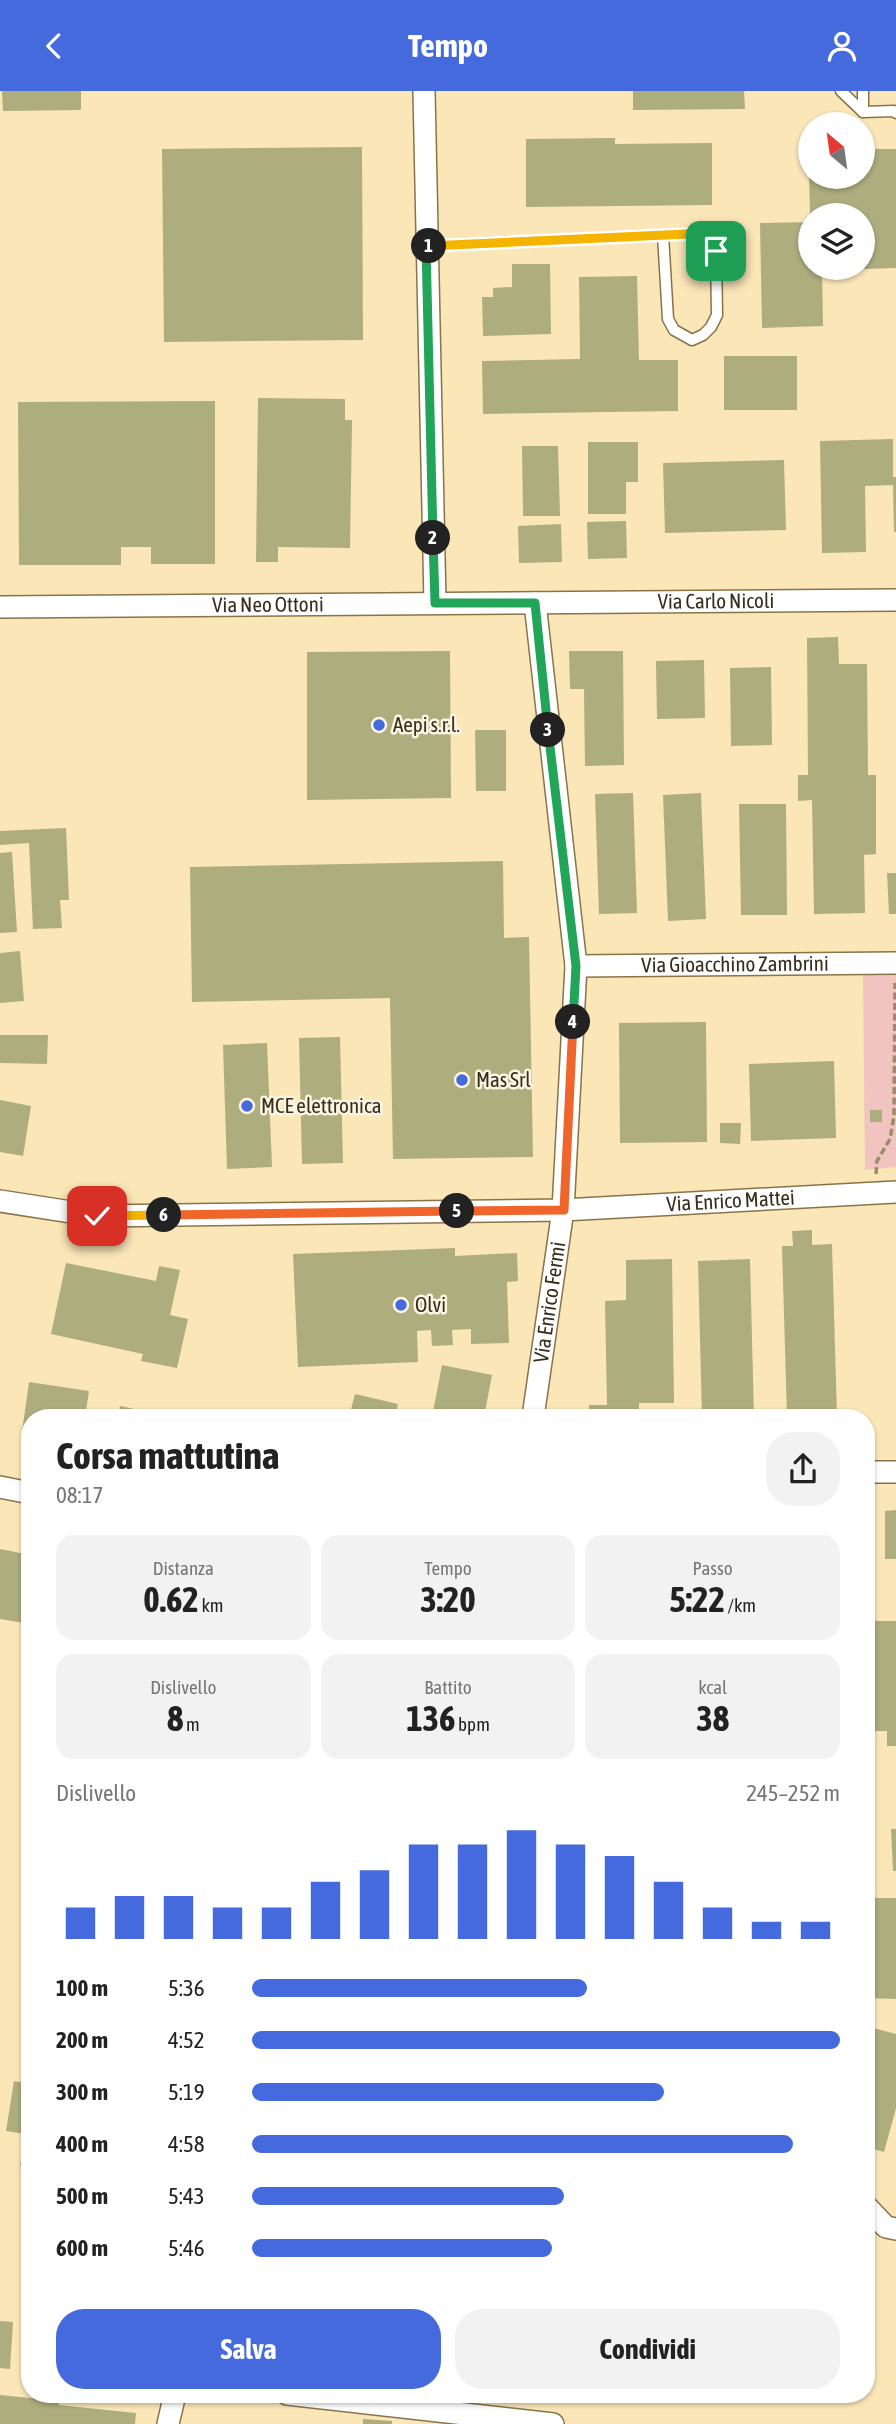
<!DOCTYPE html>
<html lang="it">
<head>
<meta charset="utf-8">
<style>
	:root { --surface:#fff; --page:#f2f2f2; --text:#222; --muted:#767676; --accent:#456add }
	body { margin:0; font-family:"Asap Condensed",sans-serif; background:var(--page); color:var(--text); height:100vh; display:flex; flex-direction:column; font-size:26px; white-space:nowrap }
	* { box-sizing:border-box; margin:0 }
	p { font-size:23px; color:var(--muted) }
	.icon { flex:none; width:38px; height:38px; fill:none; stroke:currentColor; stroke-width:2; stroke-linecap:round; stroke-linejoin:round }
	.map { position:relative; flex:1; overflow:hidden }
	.side { position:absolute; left:21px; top:1318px; width:854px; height:994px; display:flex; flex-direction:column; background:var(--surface); border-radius:28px; box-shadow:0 2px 5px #0004 }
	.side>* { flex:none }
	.needle { width:46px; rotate:331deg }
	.controls { position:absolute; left:798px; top:21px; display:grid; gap:14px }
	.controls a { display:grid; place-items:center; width:77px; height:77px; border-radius:50%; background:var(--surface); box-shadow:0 2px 5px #0004; font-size:35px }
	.pin { position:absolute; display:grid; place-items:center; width:60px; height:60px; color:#fff; margin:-30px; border-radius:14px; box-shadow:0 4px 10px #0006 }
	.km { position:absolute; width:35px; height:35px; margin:-18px; border-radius:50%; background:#222; color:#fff; font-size:19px; line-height:35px; text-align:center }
	.round { display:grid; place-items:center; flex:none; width:74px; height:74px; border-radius:28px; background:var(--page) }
	.headline { display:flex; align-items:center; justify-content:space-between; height:119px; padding:0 35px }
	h1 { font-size:38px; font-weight:700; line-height:52px }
	.stats { display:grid; grid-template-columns:repeat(3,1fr); gap:10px; height:119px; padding:7px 35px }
	.stats div { display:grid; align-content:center; border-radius:18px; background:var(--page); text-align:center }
	.stats b { font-size:35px; font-weight:700 }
	.stats small { font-size:19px; font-weight:400 }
	.stats p { font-size:19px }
	.chart { height:196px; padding:14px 35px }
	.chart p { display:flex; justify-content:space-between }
	.chart svg { width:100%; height:126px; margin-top:7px; stroke:var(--accent); stroke-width:6 }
	.action { display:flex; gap:14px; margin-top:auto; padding:14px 35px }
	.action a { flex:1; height:80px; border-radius:28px; background:var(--accent); color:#fff; font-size:28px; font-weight:700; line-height:80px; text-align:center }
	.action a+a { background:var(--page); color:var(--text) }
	ul { padding:0 35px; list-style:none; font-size:23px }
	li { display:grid; grid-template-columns:112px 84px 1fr; align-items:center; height:52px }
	li i { height:18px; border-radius:9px; background:var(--accent) }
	header { display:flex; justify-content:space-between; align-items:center; height:91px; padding:0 35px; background:var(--accent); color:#fff; font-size:32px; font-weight:700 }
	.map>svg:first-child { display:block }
</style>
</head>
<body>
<header><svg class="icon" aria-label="back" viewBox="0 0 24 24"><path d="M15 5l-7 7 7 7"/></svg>Tempo<svg class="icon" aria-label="person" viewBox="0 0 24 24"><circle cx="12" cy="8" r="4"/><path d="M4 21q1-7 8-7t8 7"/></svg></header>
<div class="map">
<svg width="896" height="2333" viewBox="0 0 896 2333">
	<rect width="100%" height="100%" fill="#fbe6b8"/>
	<path fill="#f1c4bf" d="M 896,882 L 896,1076 L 865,1079 L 863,883 Z"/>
	<g fill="#aead7e">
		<path d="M 2,0 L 81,0 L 81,19 L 3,20 Z"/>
		<path d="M 633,0 L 744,0 L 745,18 L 633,19 Z"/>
		<path d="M 615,47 L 615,53 L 712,52 L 712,114 L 526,116 L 526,48 Z"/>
		<path d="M 362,56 L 363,249 L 164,251 L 162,58 Z"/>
		<path d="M 863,58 L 896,58 L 896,177 L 863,178 L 863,124 L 810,124 L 809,86 L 863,86 Z"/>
		<path d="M 810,131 L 810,177 L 822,177 L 823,235 L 762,237 L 760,132 Z"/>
		<path d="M 512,173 L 550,173 L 551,243 L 483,245 L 482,206 L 493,206 L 493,197 L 512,196 Z"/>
		<path d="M 637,185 L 639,269 L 678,269 L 678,320 L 483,323 L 482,270 L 580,268 L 579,186 Z"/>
		<rect x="724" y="265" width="73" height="54"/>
		<path d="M 258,307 L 345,308 L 345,329 L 352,329 L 350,457 L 278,456 L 278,471 L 256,471 Z"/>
		<path d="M 215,310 L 215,473 L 151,473 L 151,456 L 121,456 L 121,474 L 19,474 L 18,311 Z"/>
		<path d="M 893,348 L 893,386 L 896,386 L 896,441 L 894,441 L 893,394 L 865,395 L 866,461 L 822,462 L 820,350 Z"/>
		<path d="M 588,351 L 638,351 L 638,391 L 626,391 L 626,423 L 588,423 Z"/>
		<path d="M 522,355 L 558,355 L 560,425 L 523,425 Z"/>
		<path d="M 784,369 L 786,439 L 665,442 L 663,372 Z"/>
		<path d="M 626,430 L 627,467 L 588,468 L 587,431 Z"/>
		<path d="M 561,433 L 562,471 L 519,472 L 518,435 Z"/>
		<path d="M 838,546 L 839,573 L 867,573 L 868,684 L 876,684 L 876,763 L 864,764 L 865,822 L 814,823 L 812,709 L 798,710 L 798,684 L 808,684 L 807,547 Z"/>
		<path d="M 450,560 L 451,707 L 307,709 L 307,561 Z"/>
		<path d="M 569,560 L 623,560 L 624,674 L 585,675 L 584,598 L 570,598 Z"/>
		<path d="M 704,569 L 705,627 L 657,628 L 656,570 Z"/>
		<path d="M 771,576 L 772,654 L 731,655 L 730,577 Z"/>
		<path d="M 475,639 L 506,639 L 506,700 L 476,700 Z"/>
		<path d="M 633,702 L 637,822 L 599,823 L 595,703 Z"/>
		<path d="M 701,702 L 706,828 L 668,830 L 663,704 Z"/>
		<path d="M 739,713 L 786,713 L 787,824 L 741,824 Z"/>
		<path d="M 66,737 L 69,809 L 60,809 L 62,837 L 33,838 L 29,752 L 0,754 L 0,740 Z"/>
		<path d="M 12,761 L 17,841 L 0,842 L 0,762 Z"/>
		<path d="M 503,770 L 504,847 L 529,846 L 533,1066 L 393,1068 L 390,907 L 192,911 L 190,776 Z"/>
		<path d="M 887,782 L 896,782 L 896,823 L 889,823 Z"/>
		<path d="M 20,860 L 24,910 L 0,912 L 0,862 Z"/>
		<path d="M 706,931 L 707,1051 L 620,1052 L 619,932 Z"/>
		<path d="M 0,944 L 48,944 L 47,973 L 0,972 Z"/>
		<path d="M 340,946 L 343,1072 L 302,1073 L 299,947 Z"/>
		<path d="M 267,952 L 272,1076 L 227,1078 L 223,954 Z"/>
		<path d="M 834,970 L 836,1047 L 751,1050 L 749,973 Z"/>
		<path d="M 0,1009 L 31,1015 L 23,1065 L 0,1061 Z"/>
		<rect x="870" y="1019" width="12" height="12"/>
		<path d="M 720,1032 L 741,1032 L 740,1053 L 720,1052 Z"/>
		<path d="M 812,1139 L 812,1154 L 832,1153 L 837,1326 L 787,1326 L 782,1155 L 793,1155 L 792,1140 Z"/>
		<path d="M 455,1157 L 455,1165 L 517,1162 L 518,1190 L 507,1191 L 509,1252 L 471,1253 L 471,1238 L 452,1239 L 453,1254 L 432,1255 L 431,1239 L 417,1240 L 418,1271 L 298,1276 L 293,1163 Z"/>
		<path d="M 672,1168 L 674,1312 L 639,1312 L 639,1326 L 589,1326 L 589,1314 L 607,1314 L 605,1210 L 626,1209 L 626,1169 Z"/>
		<path d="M 750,1168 L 754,1326 L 702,1326 L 698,1170 Z"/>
		<path d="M 66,1172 L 156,1190 L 159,1175 L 180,1179 L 170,1224 L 188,1228 L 177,1277 L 141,1270 L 143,1263 L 51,1243 Z"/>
		<path d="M 442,1274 L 492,1284 L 484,1326 L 432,1326 Z"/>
		<path d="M 29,1291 L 89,1300 L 85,1326 L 30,1326 L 30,1342 L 22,1341 Z"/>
		<path d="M 355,1303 L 398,1313 L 395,1326 L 349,1326 Z"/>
		<path d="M 120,1315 L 163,1324 L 162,1326 L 118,1326 Z"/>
		<path d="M 896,1419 L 896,1468 L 885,1468 L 885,1420 Z"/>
		<path d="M 0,1458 L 30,1464 L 30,1533 L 0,1528 Z"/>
		<path d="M 866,1530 L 896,1530 L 896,1655 L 887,1655 L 887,1640 L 866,1640 Z"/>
		<path d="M 891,1738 L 896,1738 L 896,1780 L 893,1780 Z"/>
		<path d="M 866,1807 L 896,1807 L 896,1908 L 866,1907 Z"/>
		<path d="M 866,1935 L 896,1943 L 896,2017 L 884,2061 L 866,2056 Z"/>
		<path d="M 14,1990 L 30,1993 L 30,2076 L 20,2075 L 25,2043 L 6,2040 Z"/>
		<path d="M 0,2230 L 13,2231 L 10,2278 L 0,2277 Z"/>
		<path d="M 0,2304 L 59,2310 L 59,2314 L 136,2322 L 135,2333 L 0,2333 Z"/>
		<path d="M 363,2328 L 392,2330 L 392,2333 L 363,2333 Z"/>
	</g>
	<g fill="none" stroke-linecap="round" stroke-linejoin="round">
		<g stroke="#877449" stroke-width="13">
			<g id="lane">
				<path d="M 841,0 L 863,21 L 894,20 L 896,22"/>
				<path d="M 863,0 L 863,21"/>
				<path d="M 427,155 L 663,144 L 687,143 L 705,147 L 716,160 L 717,224 L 711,236 L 703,244 L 692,249 L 674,239 L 668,228 L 663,144"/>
			</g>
		</g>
		<g stroke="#877449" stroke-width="24">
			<g id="street">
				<path d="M 424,0 L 435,512"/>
				<path id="s1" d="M 0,516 L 896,509"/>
				<path id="s2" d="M 576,875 L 896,872"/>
				<path id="s3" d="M 0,1110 L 97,1125 L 563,1119 L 896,1101"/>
				<path id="s4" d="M 533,1326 L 563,1119 L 576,875 L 535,512"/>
				<path d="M 866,1381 L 896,1381"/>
				<path d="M 0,1396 L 30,1402"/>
				<path d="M 866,2115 L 886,2136 L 896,2138"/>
				<path d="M 287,2303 L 553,2333"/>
				<path d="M 168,2333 L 175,2303"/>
			</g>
		</g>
		<path stroke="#9a8b6b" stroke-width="3.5" stroke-dasharray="7 3.5" stroke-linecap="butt" d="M 876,1083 L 877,1070 L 890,1048 L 894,1025 L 895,892"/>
		<use href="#lane" stroke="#fff" stroke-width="10"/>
		<use href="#street" stroke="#fff" stroke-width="21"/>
	</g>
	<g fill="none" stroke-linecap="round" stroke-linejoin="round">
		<g stroke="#fff" stroke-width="14">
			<path id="split-1" d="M 429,155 L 687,143 L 705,147 L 716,160"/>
		</g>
		<g stroke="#fff" stroke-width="14">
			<path id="split-2" d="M 429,155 L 426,155 L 433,447"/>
		</g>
		<g stroke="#fff" stroke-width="14">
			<path id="split-3" d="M 433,447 L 435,512 L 535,512 L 548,639"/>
		</g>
		<g stroke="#fff" stroke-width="14">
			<path id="split-4" d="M 548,639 L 576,875 L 573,931"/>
		</g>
		<g stroke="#fff" stroke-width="14">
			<path id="split-5" d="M 457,1120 L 564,1119 L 573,931"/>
		</g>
		<g stroke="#fff" stroke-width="14">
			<path id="split-6" d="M 164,1124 L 457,1120"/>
		</g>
		<g stroke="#fff" stroke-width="14">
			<path id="split-7" d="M 97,1125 L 164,1124"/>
		</g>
		<use href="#split-1" stroke="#f5b400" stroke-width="9"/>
		<use href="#split-2" stroke="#22a559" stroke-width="9"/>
		<use href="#split-3" stroke="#22a559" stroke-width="9"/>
		<use href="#split-4" stroke="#22a559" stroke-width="9"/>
		<use href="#split-5" stroke="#f0652b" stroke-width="9"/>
		<use href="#split-6" stroke="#f0652b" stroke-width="9"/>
		<use href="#split-7" stroke="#f5b400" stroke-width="9"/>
	</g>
	<g fill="#456add" stroke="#fdf5e3" stroke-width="2.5">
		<circle cx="379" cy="634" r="7"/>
		<circle cx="462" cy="989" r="7"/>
		<circle cx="247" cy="1015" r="7"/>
		<circle cx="401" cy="1214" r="7"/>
	</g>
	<g text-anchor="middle" stroke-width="5" stroke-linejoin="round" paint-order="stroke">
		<g font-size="21" fill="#362e1c" stroke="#fdf5e3">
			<text dy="7" stroke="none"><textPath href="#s1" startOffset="716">Via Carlo Nicoli</textPath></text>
			<text dy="7" stroke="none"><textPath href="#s1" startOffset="268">Via Neo Ottoni</textPath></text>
			<text dy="7" stroke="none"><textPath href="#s2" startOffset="159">Via Gioacchino Zambrini</textPath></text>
			<text dy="7" stroke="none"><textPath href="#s3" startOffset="732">Via Enrico Mattei</textPath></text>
			<text dy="7" stroke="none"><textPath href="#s4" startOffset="116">Via Enrico Fermi</textPath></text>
		</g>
		<g font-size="21" fill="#362e1c" stroke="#fdf5e3" text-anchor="start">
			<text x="393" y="641">Aepi s.r.l.</text>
			<text x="476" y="996">Mas Srl</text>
			<text x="261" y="1022">MCE elettronica</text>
			<text x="415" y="1221">Olvi</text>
		</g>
	</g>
</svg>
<div class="controls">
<a><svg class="needle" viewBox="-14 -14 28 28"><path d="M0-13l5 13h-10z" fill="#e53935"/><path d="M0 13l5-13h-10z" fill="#767676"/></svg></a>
<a><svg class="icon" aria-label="layers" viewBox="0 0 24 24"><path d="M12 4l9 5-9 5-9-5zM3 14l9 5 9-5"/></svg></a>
</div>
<div class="pin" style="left:716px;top:160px;background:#1e9e55"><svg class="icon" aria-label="arrive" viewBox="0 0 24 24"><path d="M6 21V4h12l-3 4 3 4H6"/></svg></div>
<div class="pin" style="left:97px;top:1125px;background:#d93025"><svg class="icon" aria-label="check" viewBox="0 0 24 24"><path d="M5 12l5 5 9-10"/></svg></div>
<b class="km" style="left:429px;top:155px">1</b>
<b class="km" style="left:433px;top:447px">2</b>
<b class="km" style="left:548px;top:639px">3</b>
<b class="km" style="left:573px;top:931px">4</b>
<b class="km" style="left:457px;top:1120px">5</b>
<b class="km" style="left:164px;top:1124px">6</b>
<section class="side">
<div class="headline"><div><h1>Corsa mattutina</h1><p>08:17</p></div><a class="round"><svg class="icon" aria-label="share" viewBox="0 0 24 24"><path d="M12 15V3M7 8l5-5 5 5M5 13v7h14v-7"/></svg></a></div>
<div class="stats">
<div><p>Distanza</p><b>0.62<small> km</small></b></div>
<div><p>Tempo</p><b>3:20</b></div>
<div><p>Passo</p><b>5:22<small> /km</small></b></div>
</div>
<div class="stats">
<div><p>Dislivello</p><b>8<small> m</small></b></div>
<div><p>Battito</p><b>136<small> bpm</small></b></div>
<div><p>kcal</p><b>38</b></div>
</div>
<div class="chart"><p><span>Dislivello</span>245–252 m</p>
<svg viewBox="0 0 160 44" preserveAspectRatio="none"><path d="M5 44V33M15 44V29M25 44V29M35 44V33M45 44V33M55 44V24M65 44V20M75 44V11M85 44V11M95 44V6M105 44V11M115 44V15M125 44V24M135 44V33M145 44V38M155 44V38"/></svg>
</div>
<ul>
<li><b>100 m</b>5:36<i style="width:57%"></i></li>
<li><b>200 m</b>4:52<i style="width:100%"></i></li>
<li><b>300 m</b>5:19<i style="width:70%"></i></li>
<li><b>400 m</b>4:58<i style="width:92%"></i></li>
<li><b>500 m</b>5:43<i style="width:53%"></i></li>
<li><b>600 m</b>5:46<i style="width:51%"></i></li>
</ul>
<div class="action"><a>Salva</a><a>Condividi</a></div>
</section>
</div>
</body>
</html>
